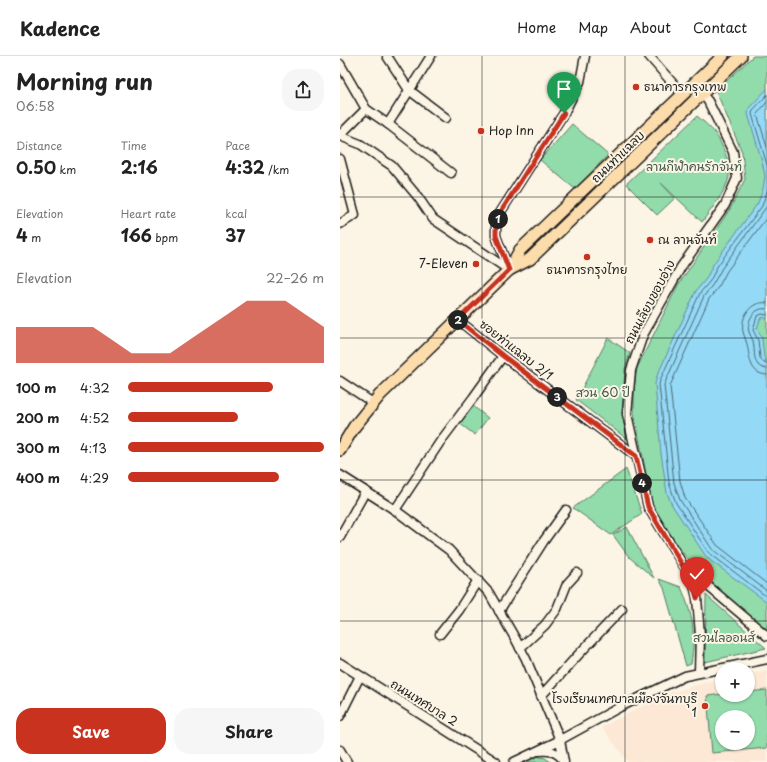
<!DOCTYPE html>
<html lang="en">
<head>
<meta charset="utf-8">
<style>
	:root { --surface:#fff; --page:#f6f6f6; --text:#222; --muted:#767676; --line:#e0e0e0; --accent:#c8321e }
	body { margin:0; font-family:"Playpen Sans","Playpen Sans Thai",sans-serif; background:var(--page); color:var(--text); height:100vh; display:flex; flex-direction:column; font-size:15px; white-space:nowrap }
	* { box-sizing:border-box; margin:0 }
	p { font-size:13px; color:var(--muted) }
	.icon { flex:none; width:22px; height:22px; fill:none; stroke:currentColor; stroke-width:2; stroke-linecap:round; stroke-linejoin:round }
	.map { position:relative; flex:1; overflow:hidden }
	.sheet { display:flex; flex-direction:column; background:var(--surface); width:340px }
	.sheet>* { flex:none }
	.tools { position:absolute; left:375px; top:606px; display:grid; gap:8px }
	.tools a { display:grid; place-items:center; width:40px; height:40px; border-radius:50%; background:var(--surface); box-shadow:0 1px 3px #0004; font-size:20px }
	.pin { position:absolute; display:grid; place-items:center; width:34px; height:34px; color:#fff; margin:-41px -17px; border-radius:50% 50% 50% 0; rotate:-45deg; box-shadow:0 0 4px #0007 }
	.pin .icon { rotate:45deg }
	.km { position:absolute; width:20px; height:20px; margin:-10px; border-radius:50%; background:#222; color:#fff; font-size:11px; line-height:20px; text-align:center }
	.round { display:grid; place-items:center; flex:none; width:42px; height:42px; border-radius:16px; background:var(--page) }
	.head { display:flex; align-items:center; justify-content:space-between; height:68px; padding:0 16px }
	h1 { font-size:22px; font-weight:700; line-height:30px }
	.metrics { display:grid; grid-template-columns:repeat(3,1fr); gap:6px; height:68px; padding:4px 16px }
	.metrics div { display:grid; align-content:center }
	.metrics b { font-size:17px; font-weight:700 }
	.metrics small { font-size:11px; font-weight:400 }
	.metrics p { font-size:11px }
	.chart { height:112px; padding:8px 16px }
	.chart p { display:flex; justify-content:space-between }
	.chart svg { width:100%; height:72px; margin-top:4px; fill:var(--accent); opacity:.7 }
	.cta { display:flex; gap:8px; margin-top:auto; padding:8px 16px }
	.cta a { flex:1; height:46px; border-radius:16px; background:var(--accent); color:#fff; font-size:16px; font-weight:700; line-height:46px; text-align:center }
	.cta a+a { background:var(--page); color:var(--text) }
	ul { padding:0 16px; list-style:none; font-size:13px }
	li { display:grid; grid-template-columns:64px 48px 1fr; align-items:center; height:30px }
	li i { height:10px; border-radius:5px; background:var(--accent) }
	header { display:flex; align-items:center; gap:24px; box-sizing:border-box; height:56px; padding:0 20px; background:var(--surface); border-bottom:1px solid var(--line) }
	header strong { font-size:19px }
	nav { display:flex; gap:22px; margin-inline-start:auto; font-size:14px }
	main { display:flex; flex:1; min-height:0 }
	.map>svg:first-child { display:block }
</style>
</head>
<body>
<header>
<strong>Kadence</strong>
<nav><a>Home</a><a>Map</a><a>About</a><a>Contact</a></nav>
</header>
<main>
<section class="sheet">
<div class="head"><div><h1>Morning run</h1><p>06:58</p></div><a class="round"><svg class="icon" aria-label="share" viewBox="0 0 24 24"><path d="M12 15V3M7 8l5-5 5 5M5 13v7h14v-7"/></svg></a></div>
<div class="metrics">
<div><p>Distance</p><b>0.50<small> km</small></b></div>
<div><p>Time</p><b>2:16</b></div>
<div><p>Pace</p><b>4:32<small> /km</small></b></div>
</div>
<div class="metrics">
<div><p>Elevation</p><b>4<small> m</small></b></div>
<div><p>Heart rate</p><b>166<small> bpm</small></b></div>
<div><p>kcal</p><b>37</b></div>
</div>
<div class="chart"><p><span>Elevation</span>22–26 m</p>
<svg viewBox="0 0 160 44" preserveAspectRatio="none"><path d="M0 44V22L10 22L20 22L30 22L40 22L50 30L60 38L70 38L80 38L90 30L100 22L110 14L120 6L130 6L140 6L150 14L160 22V44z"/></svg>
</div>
<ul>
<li><b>100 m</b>4:32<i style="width:74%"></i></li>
<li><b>200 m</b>4:52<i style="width:56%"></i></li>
<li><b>300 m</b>4:13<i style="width:100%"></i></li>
<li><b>400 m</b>4:29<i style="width:77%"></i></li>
</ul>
<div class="cta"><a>Save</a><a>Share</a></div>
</section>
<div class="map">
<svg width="427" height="706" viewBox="0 0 427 706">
	<rect width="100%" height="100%" fill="#fcf5e5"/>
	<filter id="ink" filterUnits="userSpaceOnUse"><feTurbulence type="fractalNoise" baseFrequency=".025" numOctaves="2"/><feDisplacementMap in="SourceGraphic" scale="8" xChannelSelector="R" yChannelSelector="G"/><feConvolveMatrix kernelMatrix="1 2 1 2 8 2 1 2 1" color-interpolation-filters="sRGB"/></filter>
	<g filter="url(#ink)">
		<path fill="#fce8d4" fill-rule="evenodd" d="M 427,614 L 427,706 L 288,706 L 262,671 L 326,638 L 381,622 L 382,622 L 382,639 L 408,639 L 408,618 ZM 382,661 L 408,661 L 408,687 L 382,687 Z"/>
		<g fill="#92dbab" stroke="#577c64" fill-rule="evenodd">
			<path d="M 413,0 L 427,0 L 427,575 L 361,518 L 343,497 L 313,452 L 294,357 L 294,332 L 297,312 L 338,229 L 390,153 L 405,123 L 402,96 L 376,35 Z"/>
			<path d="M 357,60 C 363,65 370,71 375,77 C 382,88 391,107 389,121 C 385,137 372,152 362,166 L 321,127 L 335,142 L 317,159 L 286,128 Z"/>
			<path d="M 232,68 L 268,99 L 235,133 L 200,104 Z"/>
			<path d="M 268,282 L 290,297 L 285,313 L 282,357 L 287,383 L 236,344 Z"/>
			<path d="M 133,350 L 148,362 L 135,379 L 119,367 Z"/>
			<path d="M 286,413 L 302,458 L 271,479 L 233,452 Z"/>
			<path d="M 287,471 L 314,522 L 289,501 L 273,479 Z"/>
			<path d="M 319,523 L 341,531 C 353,560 356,576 351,608 L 346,610 L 324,532 Z"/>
			<path d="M 366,539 L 426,592 L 365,606 Z"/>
			<path d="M 427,634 L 427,692 L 372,697 L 367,640 L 382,638 L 408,639 L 408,636 ZM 382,661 L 408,661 L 408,687 L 382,687 Z"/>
			<path d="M 196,700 L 205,702 L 211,706 L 183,706 Z"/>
		</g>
		<path fill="#94d9f6" stroke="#648d9f" d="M 427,33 L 427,263 L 423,261 L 420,263 L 417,273 L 422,282 L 424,301 L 427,308 L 427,546 L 371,505 L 365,499 L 332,449 L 327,437 L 321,397 L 315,328 L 317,320 L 356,235 L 366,223 L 374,207 L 418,147 L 423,133 L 425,120 L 422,105 L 408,58 L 409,52 Z"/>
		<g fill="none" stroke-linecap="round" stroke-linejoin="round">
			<g stroke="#4c6873" stroke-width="1">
				<path d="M 427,39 L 413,54 L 412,58 L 427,109"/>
				<path d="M 427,46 L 417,58 L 427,91"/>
				<path d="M 427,135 L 422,150 L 378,209 L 370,225 L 360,237 L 321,322 L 319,328 L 329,427 L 336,447 L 368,496 L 427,541"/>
				<path d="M 427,150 L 382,212 L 373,228 L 364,240 L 324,329 L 334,427 L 340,444 L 372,493 L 427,535"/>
				<path d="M 427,161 L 387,215 L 379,230 L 369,243 L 330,330 L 340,425 L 345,442 L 377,489 L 427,528"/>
				<path d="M 427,247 C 411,244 400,261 403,276 C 404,280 406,284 407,288 C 410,301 409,318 427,319"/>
				<path d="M 427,253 C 415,250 406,265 409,276 C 410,279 412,282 413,285 C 415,292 413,303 418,309 C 421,312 424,312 427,313"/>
				<path d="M 427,259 L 422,258 L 417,260 L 413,274 L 418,284 L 420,302 L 424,307 L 427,308"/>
			</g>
			<g stroke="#1c1c1c" stroke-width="11">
				<g id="minor">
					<path d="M 47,0 L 69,34 L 106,62"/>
					<path d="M 309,0 L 343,39"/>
					<path d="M 0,8 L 26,53 L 48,68 L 111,117"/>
					<path d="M 362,38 L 368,45 L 393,96 L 397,122 L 385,149 L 341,211 L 303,279 L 291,314 L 287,358 L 308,451 L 343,509 L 427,580"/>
					<path d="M 48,68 L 91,0"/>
					<path d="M 0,79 L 26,53"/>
					<path d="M 0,80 L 20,88 L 52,110 L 78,141 L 93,163 L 169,214"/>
					<path d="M 0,103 L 15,159 L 0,168"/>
					<path d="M 169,214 L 156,180 L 156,171 L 160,157 L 224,57 L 240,26 L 245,0"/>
					<path d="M 118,264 L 163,300 L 296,400"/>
					<path d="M 0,325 L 33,347"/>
					<path d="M 0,419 L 55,454 L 109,494 L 149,537 L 176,584 L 186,603 L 220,684 L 224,706"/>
					<path d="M 55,454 L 100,386 L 133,342 L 163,300"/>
					<path d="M 0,481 L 25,436"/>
					<path d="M 346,514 L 354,529 L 357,542 L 360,579 L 359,616"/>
					<path d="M 159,555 L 203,486 L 226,454"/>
					<path d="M 100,578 L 119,554 L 138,524"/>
					<path d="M 180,592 L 205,569 L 217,553 L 227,528 L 237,517"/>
					<path d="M 0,607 L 156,706"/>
					<path d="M 201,640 L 239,598 L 282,553"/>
					<path d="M 0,660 L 20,620"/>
					<path d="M 0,694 L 7,706"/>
					<path d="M 199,695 C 209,694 217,695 223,704"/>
					<path d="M 174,706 L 220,684 L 280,651 L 345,620 L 427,603"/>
				</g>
			</g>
			<g stroke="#1c1c1c" stroke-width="14">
				<g id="major">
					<path d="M 169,214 L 190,203 L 401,0"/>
					<path d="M 0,394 L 14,371 L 40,339 L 169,214 L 180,194 L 383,0"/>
				</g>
			</g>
			<use href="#minor" stroke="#fcf5e5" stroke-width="8"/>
			<use href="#major" stroke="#fddcac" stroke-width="11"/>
		</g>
	</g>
	<g fill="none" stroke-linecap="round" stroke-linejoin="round" filter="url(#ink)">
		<g stroke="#fff" stroke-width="8">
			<path id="route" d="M 224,57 L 160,157 L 156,171 L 156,180 L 169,214 L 118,264 L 163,300 L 296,400 L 308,451 L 354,529 L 357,542"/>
		</g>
		<use href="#route" stroke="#c8321e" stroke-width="5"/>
	</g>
	<path fill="none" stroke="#1c1c1c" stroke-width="1" stroke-opacity="0.55" d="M 142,0 L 142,706M 285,0 L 285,706M 0,141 L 427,141M 0,282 L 427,282M 0,424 L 427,424M 0,565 L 427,565"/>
	<g fill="#c8321e" stroke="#fcf5e5" stroke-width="1.5">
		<circle cx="296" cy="31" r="4"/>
		<circle cx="141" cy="75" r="4"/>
		<circle cx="310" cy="184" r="4"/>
		<circle cx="247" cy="201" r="4"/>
		<circle cx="136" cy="208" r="4"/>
		<circle cx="365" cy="650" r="4"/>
	</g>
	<g text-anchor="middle" stroke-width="4" stroke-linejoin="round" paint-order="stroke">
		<g font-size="12" fill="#1c1c1c" stroke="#fcf5e5" text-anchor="start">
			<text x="304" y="35">ธนาคารกรุงเทพ</text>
			<text x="149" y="79">Hop Inn</text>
			<text x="318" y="188">ณ ลานจันท์</text>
			<text x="128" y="212" text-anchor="end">7-Eleven</text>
			<text x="247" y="218" text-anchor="middle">ธนาคารกรุงไทย</text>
			<text x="357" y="647" text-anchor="end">โรงเรียนเทศบาลเมืองจันทบุรี<tspan x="357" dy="14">1</tspan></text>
		</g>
		<g font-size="12" fill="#1c1c1c" stroke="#fcf5e5">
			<text transform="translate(278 101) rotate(-44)" y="4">ถนนท่าแฉลบ</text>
			<text transform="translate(310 246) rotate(-62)" y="4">ถนนเลียบขอบอ่าง</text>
			<text transform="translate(176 294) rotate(38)" y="4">ซอยท่าแฉลบ 2/1</text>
			<text transform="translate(84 647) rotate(32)" y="4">ถนนเทศบาล 2</text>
		</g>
		<g font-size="12" fill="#3f5547" stroke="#fcf5e5">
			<text x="354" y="115">ลานกีฬาคนรักจันท์</text>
			<text x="263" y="341">สวน 60 ปี</text>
			<text x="384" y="586">สวนไลออนส์</text>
		</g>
	</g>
</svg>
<div class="tools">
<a>+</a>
<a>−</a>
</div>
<div class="pin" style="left:224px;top:57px;background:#1e9e55"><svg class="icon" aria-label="arrive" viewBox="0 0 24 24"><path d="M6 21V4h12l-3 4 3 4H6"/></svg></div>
<div class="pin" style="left:357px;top:542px;background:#d93025"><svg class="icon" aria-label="check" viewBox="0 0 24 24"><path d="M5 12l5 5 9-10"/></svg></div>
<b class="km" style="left:158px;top:163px">1</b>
<b class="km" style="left:118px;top:264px">2</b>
<b class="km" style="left:217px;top:341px">3</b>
<b class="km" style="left:302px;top:427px">4</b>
</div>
</main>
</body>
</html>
